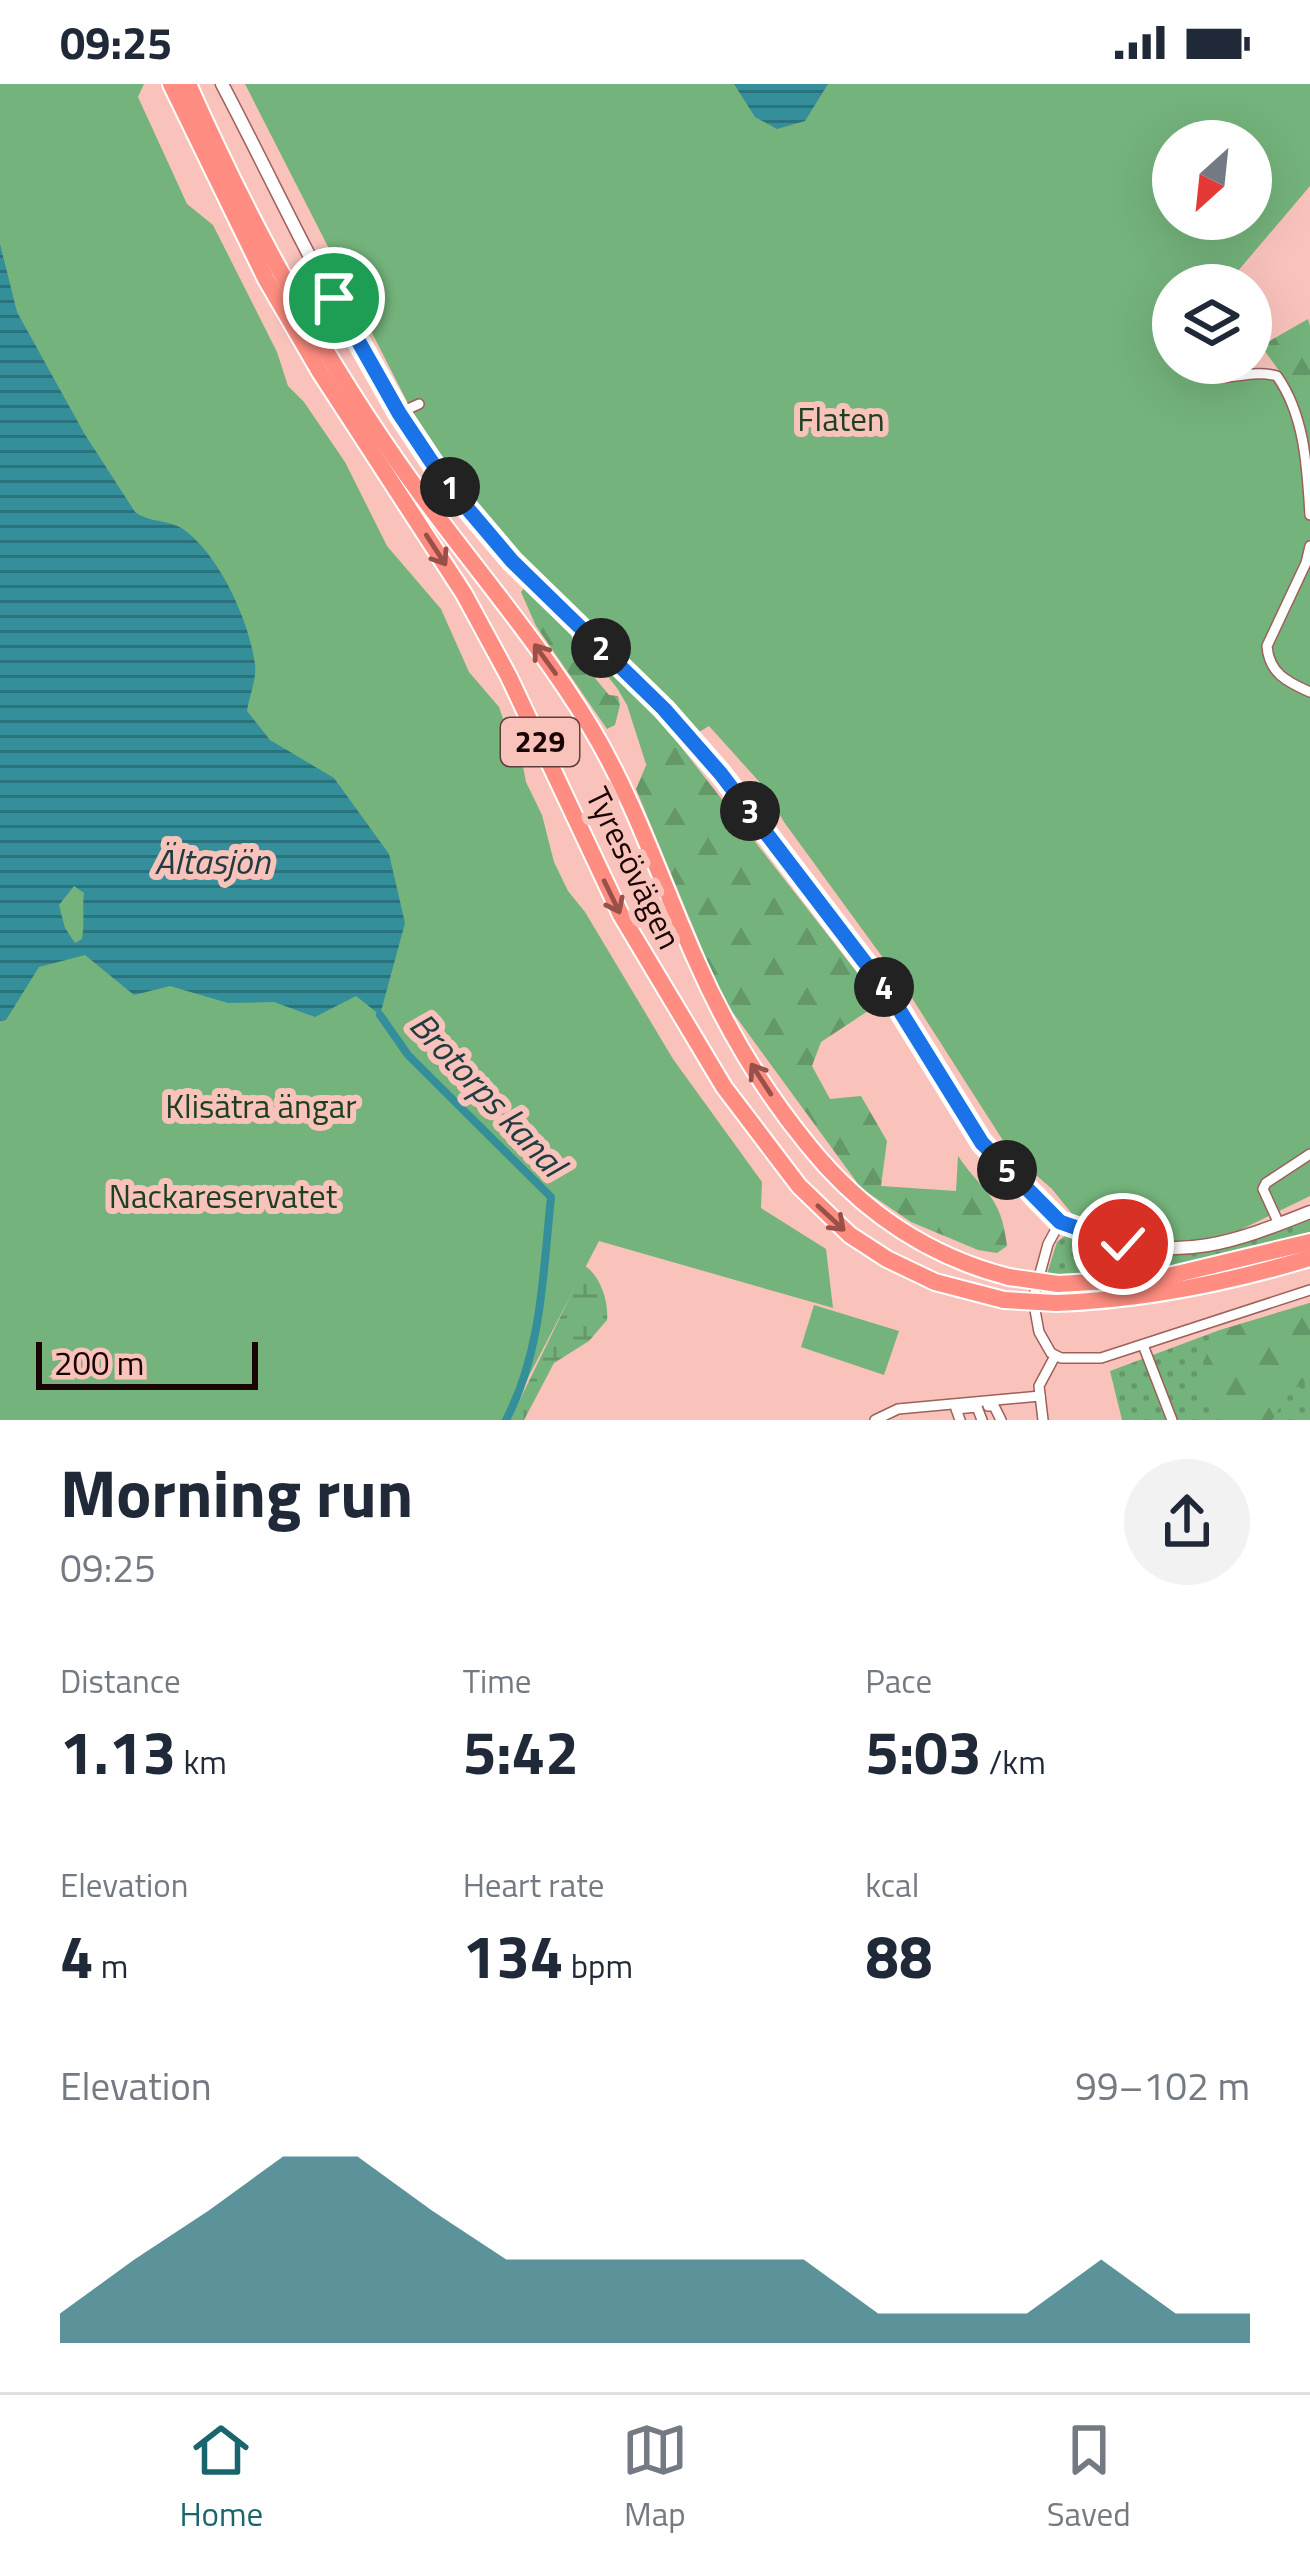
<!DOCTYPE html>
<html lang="en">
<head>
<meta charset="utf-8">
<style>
	:root { --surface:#fff; --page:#f2f2f3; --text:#1f2937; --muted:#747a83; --line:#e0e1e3; --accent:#18656e }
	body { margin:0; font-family:"Titillium Web",sans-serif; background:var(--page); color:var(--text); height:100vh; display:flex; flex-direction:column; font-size:45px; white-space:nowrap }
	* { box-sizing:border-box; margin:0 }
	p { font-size:39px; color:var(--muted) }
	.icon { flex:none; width:66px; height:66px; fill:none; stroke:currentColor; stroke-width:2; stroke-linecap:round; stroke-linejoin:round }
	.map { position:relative; height:1336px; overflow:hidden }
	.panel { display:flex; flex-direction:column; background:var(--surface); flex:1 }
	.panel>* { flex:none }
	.needle { width:78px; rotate:207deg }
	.buttons { position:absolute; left:1152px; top:36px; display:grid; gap:24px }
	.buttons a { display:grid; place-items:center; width:120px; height:120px; border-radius:50%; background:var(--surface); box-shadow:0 12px 48px #0002; font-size:60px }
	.scale { position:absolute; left:36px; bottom:30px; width:222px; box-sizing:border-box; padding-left:12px; border:6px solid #190504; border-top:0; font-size:33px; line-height:42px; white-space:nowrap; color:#190504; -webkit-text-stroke:9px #f9c3bc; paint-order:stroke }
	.pin { position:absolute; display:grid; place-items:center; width:102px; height:102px; color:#fff; margin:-51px; border:6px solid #fff; border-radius:50%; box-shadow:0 3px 12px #0007 }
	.km { position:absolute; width:60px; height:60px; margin:-30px; border-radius:50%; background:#222; color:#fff; font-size:33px; line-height:60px; text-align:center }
	.round { display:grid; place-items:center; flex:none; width:126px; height:126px; border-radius:63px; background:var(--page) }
	.overview { display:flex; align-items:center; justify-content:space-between; height:204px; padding:0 60px }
	h1 { font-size:66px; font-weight:700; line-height:90px }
	.stats { display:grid; grid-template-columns:repeat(3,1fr); gap:18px; height:204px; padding:12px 60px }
	.stats div { display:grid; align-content:center }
	.stats b { font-size:60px; font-weight:700 }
	.stats small { font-size:33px; font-weight:400 }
	.stats p { font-size:33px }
	.chart { height:336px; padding:24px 60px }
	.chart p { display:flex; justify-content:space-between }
	.chart svg { width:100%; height:216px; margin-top:12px; fill:var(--accent); opacity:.7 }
	.status { display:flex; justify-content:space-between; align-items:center; height:84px; padding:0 60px; background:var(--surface); direction:ltr }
	.status svg { height:33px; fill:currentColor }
	.tabs { display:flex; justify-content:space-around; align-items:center; height:168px; border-top:3px solid var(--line); background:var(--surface); font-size:33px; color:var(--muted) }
	.tabs a { display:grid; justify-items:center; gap:6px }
	.tabs .current { color:var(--accent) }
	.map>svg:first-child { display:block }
</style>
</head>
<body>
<div class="status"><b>09:25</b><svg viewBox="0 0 49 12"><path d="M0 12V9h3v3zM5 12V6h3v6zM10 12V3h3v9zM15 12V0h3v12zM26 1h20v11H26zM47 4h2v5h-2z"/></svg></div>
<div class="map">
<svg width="1310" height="1336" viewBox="0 0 1310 1336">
	<defs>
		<pattern id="grass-dots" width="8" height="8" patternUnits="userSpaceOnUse" patternTransform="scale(3)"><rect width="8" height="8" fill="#74b37b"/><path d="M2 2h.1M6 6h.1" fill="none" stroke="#649869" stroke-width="1.8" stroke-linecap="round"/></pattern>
		<pattern id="forest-firs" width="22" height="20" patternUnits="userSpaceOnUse" patternTransform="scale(3)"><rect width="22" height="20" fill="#74b37b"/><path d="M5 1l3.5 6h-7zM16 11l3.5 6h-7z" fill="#649869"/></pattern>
		<pattern id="wetland-marsh" width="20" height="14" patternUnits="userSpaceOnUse" patternTransform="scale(3)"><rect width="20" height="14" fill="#74b37b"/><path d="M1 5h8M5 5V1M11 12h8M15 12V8" fill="none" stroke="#649869"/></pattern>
		<pattern id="water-rules" width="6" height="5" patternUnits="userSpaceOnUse" patternTransform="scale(3)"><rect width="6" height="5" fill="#348f9b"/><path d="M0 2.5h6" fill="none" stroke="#2b737c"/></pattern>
	</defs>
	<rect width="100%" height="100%" fill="#f9c3bc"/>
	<g fill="url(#grass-dots)">
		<path d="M 1310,1133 L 1310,1149 C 1226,1173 1135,1201 1047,1190 L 1057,1158 L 1067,1150 L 1116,1172 L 1187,1171 L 1240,1161 Z"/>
		<path d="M 1310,1219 L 1310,1336 L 1122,1336 L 1110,1287 L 1217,1247 Z"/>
	</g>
	<g fill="url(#forest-firs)">
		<path d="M 1308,235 L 1310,242 L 1310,318 L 1294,307 L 1261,262 Z"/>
		<path d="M 524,504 L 548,522 L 569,545 L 580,576 L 609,611 L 618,612 L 620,621 L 615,641 L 607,645 L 536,542 L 521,508 Z"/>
		<path d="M 662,644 L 678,659 L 859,891 L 871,925 L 821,958 L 812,982 L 830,1015 L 861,1012 L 887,1057 L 881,1102 L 956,1107 L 958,1072 C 984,1110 1001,1110 1007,1162 L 997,1169 L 978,1166 L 911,1138 L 861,1104 L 723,915 L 636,705 Z"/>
		<path d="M 1310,1219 L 1310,1297 L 1291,1306 L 1272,1336 L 1220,1336 C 1216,1326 1207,1318 1204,1308 C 1196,1287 1209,1265 1217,1247 Z"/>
	</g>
	<path fill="url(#wetland-marsh)" d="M 585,1182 C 600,1191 609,1218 607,1236 L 589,1257 L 554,1279 L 524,1336 L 510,1336 Z"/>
	<g fill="#74b37b" fill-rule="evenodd">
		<path d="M 0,0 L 144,0 L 138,13 L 187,120 L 213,141 L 277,268 L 288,302 L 304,318 L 345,378 L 387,462 L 441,525 L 469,588 L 499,623 L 507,646 L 520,667 L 526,698 L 542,731 L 554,778 L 568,807 L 585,828 L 673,975 L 762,1098 L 761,1124 L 826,1165 L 833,1224 L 599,1157 L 506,1336 L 0,1336 Z"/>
		<path d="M 245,0 L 1310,0 L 1310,102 L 1226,201 L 1173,201 L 1173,279 L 1188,279 L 1209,293 C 1244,292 1256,274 1287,297 L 1310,293 L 1310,1112 L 1240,1146 L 1196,1157 L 1167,1158 L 1120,1152 L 1073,1131 L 1052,1105 L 1011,1069 L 910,911 L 784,738 L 764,703 L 709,642 L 646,680 L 627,621 L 617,604 L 443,388 ZM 1173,57 L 1251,57 L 1251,135 L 1173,135 Z"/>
		<path d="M 814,1221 L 899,1247 L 884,1291 L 801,1263 Z"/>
	</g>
	<g fill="url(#water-rules)" fill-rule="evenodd">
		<path d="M 734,0 L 828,0 L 805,37 L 777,45 L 755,33 Z"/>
		<path d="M 0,160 L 17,228 L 84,349 L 135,428 C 151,440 170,434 187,448 C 221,475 249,537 255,580 C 257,594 249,613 247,627 L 270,656 L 334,694 L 389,770 L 405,839 L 380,931 L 356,912 L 315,933 L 274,918 L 228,919 L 170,902 L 134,911 L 85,871 L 39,883 L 6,936 L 0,937 ZM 74,802 L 84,809 C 82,825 85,838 82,855 L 75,859 L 65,844 L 59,821 Z"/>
	</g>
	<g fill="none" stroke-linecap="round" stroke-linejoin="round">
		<path stroke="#348f9b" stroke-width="8" d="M 380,931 L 408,971 L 551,1113 C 543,1189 542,1267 506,1336"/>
		<g stroke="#9c615a" stroke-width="12">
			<g id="street">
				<path d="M 1187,285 C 1217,305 1246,283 1277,292 C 1305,332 1307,383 1310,431"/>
				<path d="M 399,329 L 419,320"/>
				<path d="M 1310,462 L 1306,479 L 1267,562 C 1269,589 1287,598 1310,608"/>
				<path d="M 1060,1138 L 1048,1160 L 1033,1215 L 1039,1248 L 1051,1269 L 1061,1274 L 1101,1274 L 1310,1206"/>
				<path d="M 1279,1140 L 1263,1105 L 1266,1099 L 1310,1070"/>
				<path d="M 1143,1261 L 1172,1336"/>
				<path d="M 988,1322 L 994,1322 L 1001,1336"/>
				<path d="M 875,1336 L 898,1325 L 1040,1312"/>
				<path d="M 960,1336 L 956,1325 L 977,1323 L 982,1336"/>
				<path d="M 1043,1336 L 1039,1302 L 1055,1272"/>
			</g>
		</g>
		<g stroke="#9c615a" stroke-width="15">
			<path id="secondary" d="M 222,0 C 292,133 357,283 448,402 C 512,484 590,549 662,622 C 721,682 771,753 821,819 C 845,850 870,881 892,914 C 940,986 984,1087 1059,1137 C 1071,1145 1087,1149 1101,1153 C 1181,1178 1235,1158 1310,1128"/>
		</g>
		<g stroke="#fff" stroke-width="20">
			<g id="highway">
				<path d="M 171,0 L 266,195 L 320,288 L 464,510 L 509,593 L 621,831 L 724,1003 L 799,1102 L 850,1151 L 887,1175 L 935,1198 L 1004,1216"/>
				<path d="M 188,0 C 247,133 316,261 399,380 C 461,469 535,551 591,644 C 635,717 661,798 696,876 C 725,942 762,1005 808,1061 C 861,1127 927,1172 1009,1193"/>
				<path d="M 1058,1200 L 1160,1194 L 1310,1158"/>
				<path d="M 1056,1219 C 1143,1216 1227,1199 1310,1174"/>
			</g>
		</g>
		<use href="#street" stroke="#fff" stroke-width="9"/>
		<use href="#secondary" stroke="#fff" stroke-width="12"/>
		<use href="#highway" stroke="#ff8d81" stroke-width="16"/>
		<g stroke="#fff" stroke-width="20" stroke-linecap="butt">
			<g id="highway-bridge">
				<path d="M 1009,1193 L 1058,1200"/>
				<path d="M 1004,1216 L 1056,1219"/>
			</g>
		</g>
		<use href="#highway-bridge" stroke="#ff8d81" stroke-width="16"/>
	</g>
	<defs><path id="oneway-shaft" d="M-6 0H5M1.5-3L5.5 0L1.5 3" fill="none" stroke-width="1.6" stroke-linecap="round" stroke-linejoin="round" transform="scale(3)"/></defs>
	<g stroke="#985049">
		<use href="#oneway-shaft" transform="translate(436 466) rotate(57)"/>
		<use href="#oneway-shaft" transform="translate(545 575) rotate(-126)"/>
		<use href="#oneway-shaft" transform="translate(612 813) rotate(64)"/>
		<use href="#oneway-shaft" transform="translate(761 995) rotate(-123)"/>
		<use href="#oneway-shaft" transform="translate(831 1134) rotate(43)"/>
	</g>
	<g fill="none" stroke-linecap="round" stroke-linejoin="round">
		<g stroke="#fff" stroke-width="24">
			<path id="route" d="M 334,214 L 399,329 L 445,398 L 512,477 L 664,625 L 721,690 L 892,914 L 982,1059 L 1060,1138 L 1123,1160"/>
		</g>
		<use href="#route" stroke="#1a73e8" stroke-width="15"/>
	</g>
	<g text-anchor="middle" stroke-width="12" stroke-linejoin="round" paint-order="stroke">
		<rect fill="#f9c3bc" stroke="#5c3e3b" stroke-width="3" x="501" y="634" width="78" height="48" rx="9"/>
		<g font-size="30" font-weight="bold" fill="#190504">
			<text x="540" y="668">229</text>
		</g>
		<g font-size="33" fill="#1c4121" stroke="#f9c3bc">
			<text x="841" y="347">Flaten</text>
			<text x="261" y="1034">Klisätra ängar</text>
			<text x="223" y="1124">Nackareservatet</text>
		</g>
		<g font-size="33" fill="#190504" stroke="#f9c3bc">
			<text transform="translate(634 784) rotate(64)" y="12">Tyresövägen</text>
		</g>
		<g font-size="36" font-style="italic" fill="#213d41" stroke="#f9c3bc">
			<text x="212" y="790">Ältasjön</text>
			<text transform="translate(488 1010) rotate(47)" y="13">Brotorps kanal</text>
		</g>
	</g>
</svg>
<div class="buttons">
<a><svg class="needle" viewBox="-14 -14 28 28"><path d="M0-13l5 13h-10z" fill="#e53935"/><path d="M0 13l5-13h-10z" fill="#747a83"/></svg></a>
<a><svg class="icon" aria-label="layers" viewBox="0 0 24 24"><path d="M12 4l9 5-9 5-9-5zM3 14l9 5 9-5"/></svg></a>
</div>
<div class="scale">200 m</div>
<div class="pin" style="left:334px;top:214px;background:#1e9e55"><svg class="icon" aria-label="arrive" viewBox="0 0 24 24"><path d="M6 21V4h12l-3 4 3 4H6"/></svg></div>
<div class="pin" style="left:1123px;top:1160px;background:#d93025"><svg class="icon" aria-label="check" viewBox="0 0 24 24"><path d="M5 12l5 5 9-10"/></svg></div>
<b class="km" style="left:450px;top:403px">1</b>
<b class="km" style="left:601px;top:564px">2</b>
<b class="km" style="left:750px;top:727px">3</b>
<b class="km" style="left:884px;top:903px">4</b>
<b class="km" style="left:1007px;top:1086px">5</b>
</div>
<section class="panel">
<div class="overview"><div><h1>Morning run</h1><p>09:25</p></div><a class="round"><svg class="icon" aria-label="share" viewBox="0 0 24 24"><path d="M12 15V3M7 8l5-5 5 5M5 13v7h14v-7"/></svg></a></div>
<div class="stats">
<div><p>Distance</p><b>1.13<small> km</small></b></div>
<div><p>Time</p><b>5:42</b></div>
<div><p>Pace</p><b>5:03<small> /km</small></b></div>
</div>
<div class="stats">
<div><p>Elevation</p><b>4<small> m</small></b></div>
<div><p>Heart rate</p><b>134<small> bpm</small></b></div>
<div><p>kcal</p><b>88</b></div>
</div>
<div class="chart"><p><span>Elevation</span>99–102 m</p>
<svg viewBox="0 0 160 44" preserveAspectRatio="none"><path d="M0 44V38L10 27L20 17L30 6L40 6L50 17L60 27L70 27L80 27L90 27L100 27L110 38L120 38L130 38L140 27L150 38L160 38V44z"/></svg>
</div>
</section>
<nav class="tabs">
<a class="current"><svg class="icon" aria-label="home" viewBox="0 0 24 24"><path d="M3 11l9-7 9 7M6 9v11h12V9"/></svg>Home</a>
<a><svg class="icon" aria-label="map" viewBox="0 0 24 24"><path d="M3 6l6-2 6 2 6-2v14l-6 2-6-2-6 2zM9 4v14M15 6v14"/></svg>Map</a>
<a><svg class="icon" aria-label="saved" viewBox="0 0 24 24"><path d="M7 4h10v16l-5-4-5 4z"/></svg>Saved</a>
</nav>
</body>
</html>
